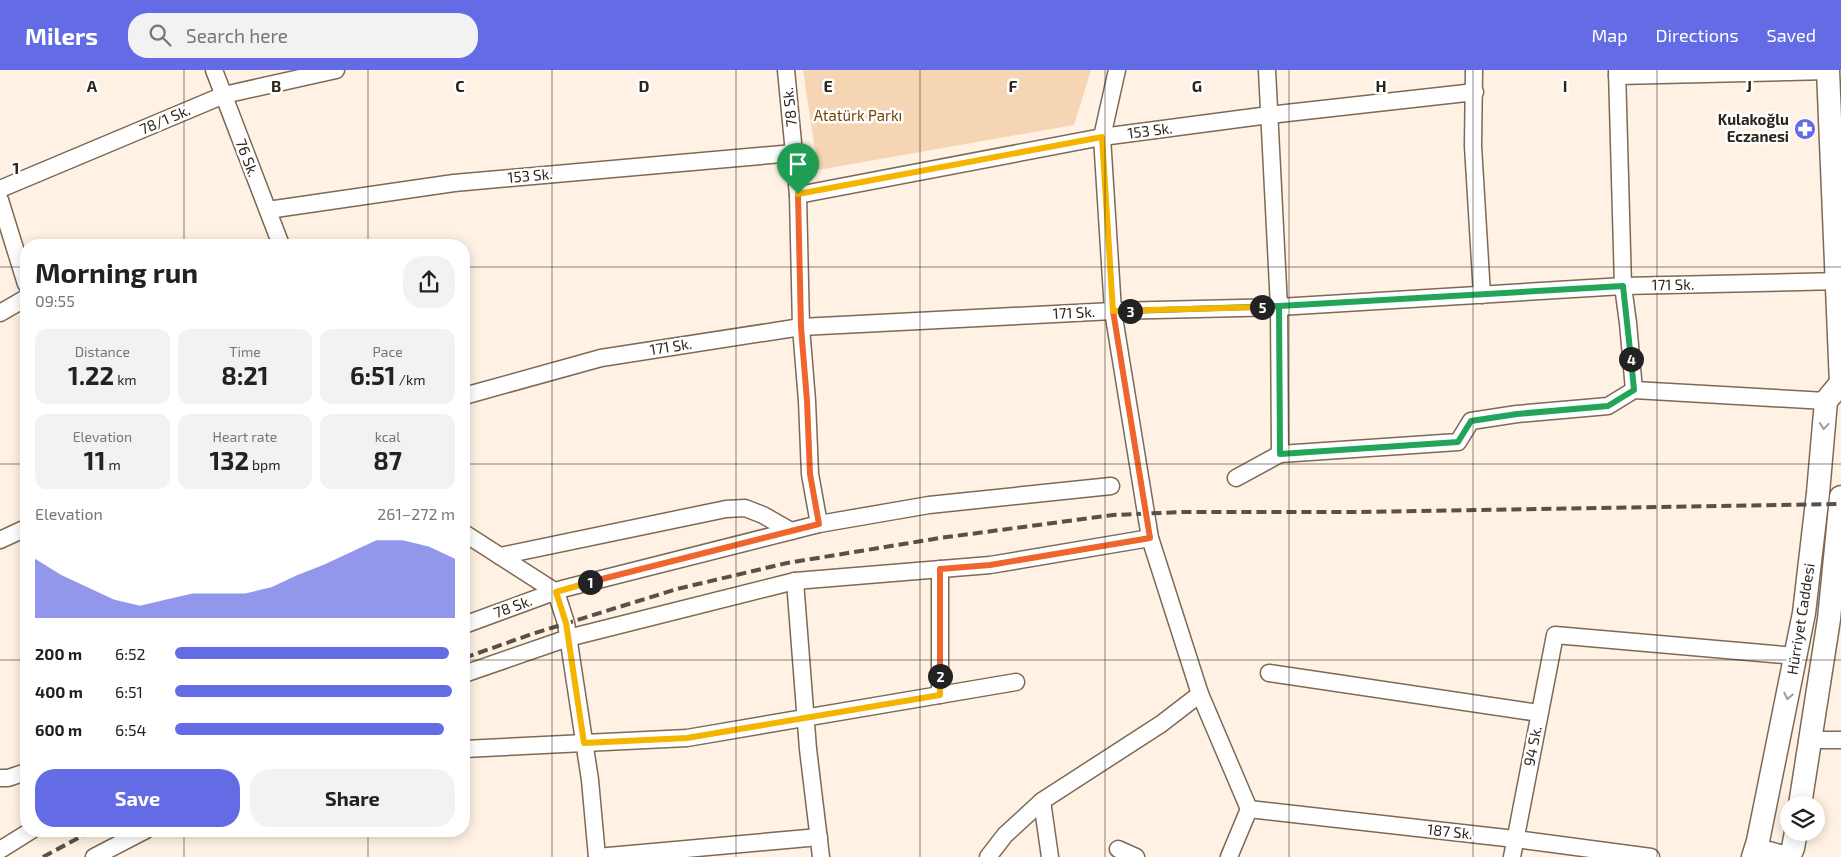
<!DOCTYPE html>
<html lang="en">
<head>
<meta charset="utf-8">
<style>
	:root { --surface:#fff; --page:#f2f2f2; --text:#222; --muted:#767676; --accent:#646ce5 }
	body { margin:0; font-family:"Exo 2",sans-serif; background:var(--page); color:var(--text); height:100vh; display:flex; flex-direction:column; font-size:19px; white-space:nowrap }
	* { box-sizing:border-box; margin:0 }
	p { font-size:16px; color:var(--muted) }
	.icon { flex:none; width:28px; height:28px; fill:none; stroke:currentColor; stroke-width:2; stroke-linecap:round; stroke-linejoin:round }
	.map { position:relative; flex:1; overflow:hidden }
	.sheet { position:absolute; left:20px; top:169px; width:450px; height:598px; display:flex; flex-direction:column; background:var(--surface); border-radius:20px; box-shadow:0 2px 12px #0003 }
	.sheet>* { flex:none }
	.buttons { position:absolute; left:1780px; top:726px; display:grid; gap:10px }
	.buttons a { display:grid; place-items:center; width:45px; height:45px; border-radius:50%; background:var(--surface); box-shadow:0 2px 12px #0003; font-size:25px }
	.pin { position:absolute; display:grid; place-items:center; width:42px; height:42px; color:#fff; margin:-51px -21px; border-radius:50% 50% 50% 0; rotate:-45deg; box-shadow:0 0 5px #0007 }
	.pin .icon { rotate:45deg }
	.km { position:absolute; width:25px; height:25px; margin:-12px; border-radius:50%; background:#222; color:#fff; font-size:14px; line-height:25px; text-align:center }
	.round { display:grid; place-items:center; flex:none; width:52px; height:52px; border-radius:20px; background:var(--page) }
	.overview { display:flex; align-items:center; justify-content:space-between; height:85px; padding:0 15px }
	h1 { font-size:28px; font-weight:700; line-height:38px }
	.figures { display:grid; grid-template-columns:repeat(3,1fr); gap:8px; height:85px; padding:5px 15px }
	.figures div { display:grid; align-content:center; border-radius:12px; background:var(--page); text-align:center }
	.figures b { font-size:25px; font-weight:700 }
	.figures small { font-size:14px; font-weight:400 }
	.figures p { font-size:14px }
	.chart { height:140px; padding:10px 15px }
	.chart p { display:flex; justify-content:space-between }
	.chart svg { width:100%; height:90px; margin-top:5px; fill:var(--accent); opacity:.7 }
	.action { display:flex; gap:10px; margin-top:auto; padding:10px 15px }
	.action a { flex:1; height:58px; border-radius:20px; background:var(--accent); color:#fff; font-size:20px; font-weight:700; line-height:58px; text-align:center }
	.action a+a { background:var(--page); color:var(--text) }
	ul { padding:0 15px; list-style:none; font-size:16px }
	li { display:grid; grid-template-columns:80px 60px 1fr; align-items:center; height:38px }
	li i { height:12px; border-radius:6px; background:var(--accent) }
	header { display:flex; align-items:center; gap:30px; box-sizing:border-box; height:70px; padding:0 25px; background:var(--accent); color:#fff }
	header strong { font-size:24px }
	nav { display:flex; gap:28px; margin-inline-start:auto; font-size:18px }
	.search { width:350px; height:45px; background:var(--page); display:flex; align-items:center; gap:12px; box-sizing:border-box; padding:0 18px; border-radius:20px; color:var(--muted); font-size:19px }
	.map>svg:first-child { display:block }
</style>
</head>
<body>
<header>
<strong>Milers</strong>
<div class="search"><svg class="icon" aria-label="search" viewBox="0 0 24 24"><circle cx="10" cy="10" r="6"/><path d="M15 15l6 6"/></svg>Search here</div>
<nav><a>Map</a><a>Directions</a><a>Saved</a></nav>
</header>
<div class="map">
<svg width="1841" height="787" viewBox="0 0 1841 787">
	<rect width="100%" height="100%" fill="#fff1e3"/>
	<path fill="#f5d5b4" d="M 803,0 L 1091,0 L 1074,55 L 818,100 Z"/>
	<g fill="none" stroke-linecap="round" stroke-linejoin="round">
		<g stroke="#7d6955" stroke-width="19">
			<g id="street">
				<path d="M 214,0 L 281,175"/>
				<path d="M 786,0 L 798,125 L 801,257 L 807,331 L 810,404 L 819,454"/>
				<path d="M 1117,0 L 1102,67 L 1113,241 L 1150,468 L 1200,624 L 1249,739"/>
				<path d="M 1267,0 L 1279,237 L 1280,384"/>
				<path d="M 1474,0 L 1473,76 L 1482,225"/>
				<path d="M 1617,0 L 1623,216 L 1628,253 L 1634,320"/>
				<path d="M 1617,6 L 1828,1"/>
				<path d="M 0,119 L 224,25 L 336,0"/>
				<path d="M 798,125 L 1102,67 L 1269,45 L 1475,22"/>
				<path d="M 0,130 L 26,214"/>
				<path d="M 268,140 L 454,113 L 794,83"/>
				<path d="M 0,243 L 26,228"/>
				<path d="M 464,326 L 601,288 L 801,257 L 1113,241 L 1279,237 L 1623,216 L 1841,211"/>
				<path d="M 1236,408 L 1280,384 L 1458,372 L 1471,351 L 1517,344 L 1608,336 L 1634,320 L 1826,331"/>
				<path d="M 464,463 L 556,522 L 566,553 L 590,710 L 597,787"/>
				<path d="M 0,470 L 26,458"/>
				<path d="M 500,486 L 726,439 L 745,438 L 763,445 L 791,461"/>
				<path d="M 795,511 L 808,679 L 821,787"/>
				<path d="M 464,555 L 562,519 L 819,454 L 929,435 L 1111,416"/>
				<path d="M 1269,603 L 1539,643"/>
				<path d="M 464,604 L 568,568 L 795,511 L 990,495 L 1150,468"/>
				<path d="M 940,625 L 940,499"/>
				<path d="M 1811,670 L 1841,670"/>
				<path d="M 464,679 L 687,668 L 1016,612"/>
				<path d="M 0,708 L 8,708 L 26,702"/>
				<path d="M 1042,731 L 1050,787"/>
				<path d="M 1249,739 L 1515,769 L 1651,787"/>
				<path d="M 1118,779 L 1136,787"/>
				<path d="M 0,780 L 32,760"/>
				<path d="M 94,787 L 146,760"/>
				<path d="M 597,787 L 819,767"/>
				<path d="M 988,787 L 1005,765 L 1042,731 L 1161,654 L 1200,624"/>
				<path d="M 1229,787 L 1249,739"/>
				<path d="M 1512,787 L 1555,565 L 1796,586"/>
			</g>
		</g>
		<g stroke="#7d6955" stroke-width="25">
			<g id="secondary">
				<path d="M 1828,0 L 1841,314"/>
				<path d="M 1800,735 L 1829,549 L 1841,427"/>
				<path d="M 1753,787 L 1758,771 L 1804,543 L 1818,423 L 1826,331 L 1841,313"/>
				<path d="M 1757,787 L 1769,783 L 1783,787"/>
				<path d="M 1789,787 L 1793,778 L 1796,762"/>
			</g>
		</g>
		<use href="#street" stroke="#fff" stroke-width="16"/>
		<use href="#secondary" stroke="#fff" stroke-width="22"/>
		<g stroke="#5a5046" stroke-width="4" stroke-dasharray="10 5" stroke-linecap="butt">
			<path d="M 464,588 L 532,564 L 677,519 L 787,493 L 940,468 L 1113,445 L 1183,442 L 1359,442 L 1841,434"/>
			<path d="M 43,787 L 93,760"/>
		</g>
	</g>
	<defs><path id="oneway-chevron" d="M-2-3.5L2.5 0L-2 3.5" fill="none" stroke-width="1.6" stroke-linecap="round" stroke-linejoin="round" transform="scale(1.25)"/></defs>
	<g stroke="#a09c99">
		<use href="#oneway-chevron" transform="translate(1824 356) rotate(95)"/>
		<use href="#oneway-chevron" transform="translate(1788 626) rotate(102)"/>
	</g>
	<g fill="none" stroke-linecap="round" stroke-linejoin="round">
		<g stroke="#fff" stroke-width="10">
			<path id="split-1" d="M 590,512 L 819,454 L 810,404 L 807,331 L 801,257 L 798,124"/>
		</g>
		<g stroke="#fff" stroke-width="10">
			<path id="split-2" d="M 590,512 L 556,522 L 566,553 L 584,673 L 687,668 L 940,625 L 940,606"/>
		</g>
		<g stroke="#fff" stroke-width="10">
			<path id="split-3" d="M 940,606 L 940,499 L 990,495 L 1150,468 L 1113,241 L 1130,241"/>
		</g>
		<g stroke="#fff" stroke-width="10">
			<path id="split-4" d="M 1130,241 L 1279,236 L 1623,216 L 1631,289"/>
		</g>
		<g stroke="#fff" stroke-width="10">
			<path id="split-5" d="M 1262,237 L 1279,236 L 1280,384 L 1458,372 L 1471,351 L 1517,344 L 1608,336 L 1634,320 L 1631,289"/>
		</g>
		<g stroke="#fff" stroke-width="10">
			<path id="split-6" d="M 798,124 L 1102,67 L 1113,241 L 1262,237"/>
		</g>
		<use href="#split-1" stroke="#f0652b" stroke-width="6"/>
		<use href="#split-2" stroke="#f5b400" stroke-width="6"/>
		<use href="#split-3" stroke="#f0652b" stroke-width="6"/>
		<use href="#split-4" stroke="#22a559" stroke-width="6"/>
		<use href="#split-5" stroke="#22a559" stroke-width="6"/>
		<use href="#split-6" stroke="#f5b400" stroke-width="6"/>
	</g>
	<path fill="none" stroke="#2d241c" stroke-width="1" stroke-opacity="0.55" d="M 184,0 L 184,175M 368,0 L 368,175M 552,0 L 552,787M 736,0 L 736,787M 920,0 L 920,787M 1105,0 L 1105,787M 1289,0 L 1289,787M 1473,0 L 1473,787M 1657,0 L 1657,787M 0,197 L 26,197M 464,197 L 1841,197M 0,394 L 26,394M 464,394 L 1841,394M 0,590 L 26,590M 464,590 L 1841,590M 184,760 L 184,787M 368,760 L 368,787"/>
	<defs>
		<g id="pharmacy-disc" transform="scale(1.125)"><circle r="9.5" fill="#646ce5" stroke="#fff"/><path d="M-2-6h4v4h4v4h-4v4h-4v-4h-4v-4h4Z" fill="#fff"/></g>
	</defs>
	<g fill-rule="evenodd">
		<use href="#pharmacy-disc" x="1805" y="59"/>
	</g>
	<g text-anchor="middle" stroke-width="5" stroke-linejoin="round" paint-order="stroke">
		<g font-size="15" fill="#2d241c" stroke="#fff">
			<text transform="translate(790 37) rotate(-96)" y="5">78 Sk.</text>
			<text transform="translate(165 50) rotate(-23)" y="5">78/1 Sk.</text>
			<text transform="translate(1150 61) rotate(-7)" y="5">153 Sk.</text>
			<text transform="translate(247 88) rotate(69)" y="5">76 Sk.</text>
			<text transform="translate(530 106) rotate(-5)" y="5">153 Sk.</text>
			<text transform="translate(1673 215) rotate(-1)" y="5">171 Sk.</text>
			<text transform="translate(1074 243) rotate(-3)" y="5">171 Sk.</text>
			<text transform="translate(671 277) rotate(-9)" y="5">171 Sk.</text>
			<text transform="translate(513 537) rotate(-20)" y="5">78 Sk.</text>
			<text transform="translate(1801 549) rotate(-81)" y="5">Hürriyet Caddesi</text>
			<text transform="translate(1533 676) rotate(-79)" y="5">94 Sk.</text>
			<text transform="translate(1450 762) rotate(6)" y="5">187 Sk.</text>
		</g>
		<g font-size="15" fill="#734400" stroke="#fff">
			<text x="858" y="51">Atatürk Parkı</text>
		</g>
		<g font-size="15" font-weight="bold" fill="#2d241c" stroke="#fff" text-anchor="end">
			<text x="1789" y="55">Kulakoğlu<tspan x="1789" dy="17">Eczanesi</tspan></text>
		</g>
	</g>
	<g font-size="16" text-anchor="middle" font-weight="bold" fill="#2d241c" stroke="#fff" stroke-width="5" stroke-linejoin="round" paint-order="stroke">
		<text x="92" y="22">A</text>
		<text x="276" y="22">B</text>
		<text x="460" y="22">C</text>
		<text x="644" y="22">D</text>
		<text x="828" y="22">E</text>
		<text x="1013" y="22">F</text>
		<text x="1197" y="22">G</text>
		<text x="1381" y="22">H</text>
		<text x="1565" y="22">I</text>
		<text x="1749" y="22">J</text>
		<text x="16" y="104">1</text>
	</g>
</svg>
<div class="buttons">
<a><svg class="icon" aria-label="layers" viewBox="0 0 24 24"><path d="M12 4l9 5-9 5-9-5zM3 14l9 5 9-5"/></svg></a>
</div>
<div class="pin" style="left:798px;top:124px;background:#1e9e55"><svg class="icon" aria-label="arrive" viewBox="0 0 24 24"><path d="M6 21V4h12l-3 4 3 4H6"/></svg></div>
<b class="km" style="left:590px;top:512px">1</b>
<b class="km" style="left:940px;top:606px">2</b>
<b class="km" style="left:1130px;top:241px">3</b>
<b class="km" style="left:1631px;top:289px">4</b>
<b class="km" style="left:1262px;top:237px">5</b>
<section class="sheet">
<div class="overview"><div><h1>Morning run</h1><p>09:55</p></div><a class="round"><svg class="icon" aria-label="share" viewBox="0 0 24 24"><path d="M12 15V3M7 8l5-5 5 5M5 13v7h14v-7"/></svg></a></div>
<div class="figures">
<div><p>Distance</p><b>1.22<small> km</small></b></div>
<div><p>Time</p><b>8:21</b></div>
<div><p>Pace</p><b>6:51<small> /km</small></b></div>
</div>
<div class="figures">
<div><p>Elevation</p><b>11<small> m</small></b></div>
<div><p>Heart rate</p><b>132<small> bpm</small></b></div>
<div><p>kcal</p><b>87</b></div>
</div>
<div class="chart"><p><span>Elevation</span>261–272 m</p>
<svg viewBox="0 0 160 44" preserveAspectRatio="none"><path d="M0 44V15L10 23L20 29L30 35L40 38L50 35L60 32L70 32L80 32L90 29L100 23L110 18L120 12L130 6L140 6L150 9L160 15V44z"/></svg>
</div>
<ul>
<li><b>200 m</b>6:52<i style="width:98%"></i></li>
<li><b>400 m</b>6:51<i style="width:99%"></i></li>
<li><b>600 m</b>6:54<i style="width:96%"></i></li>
</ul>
<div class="action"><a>Save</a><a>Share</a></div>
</section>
</div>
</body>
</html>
